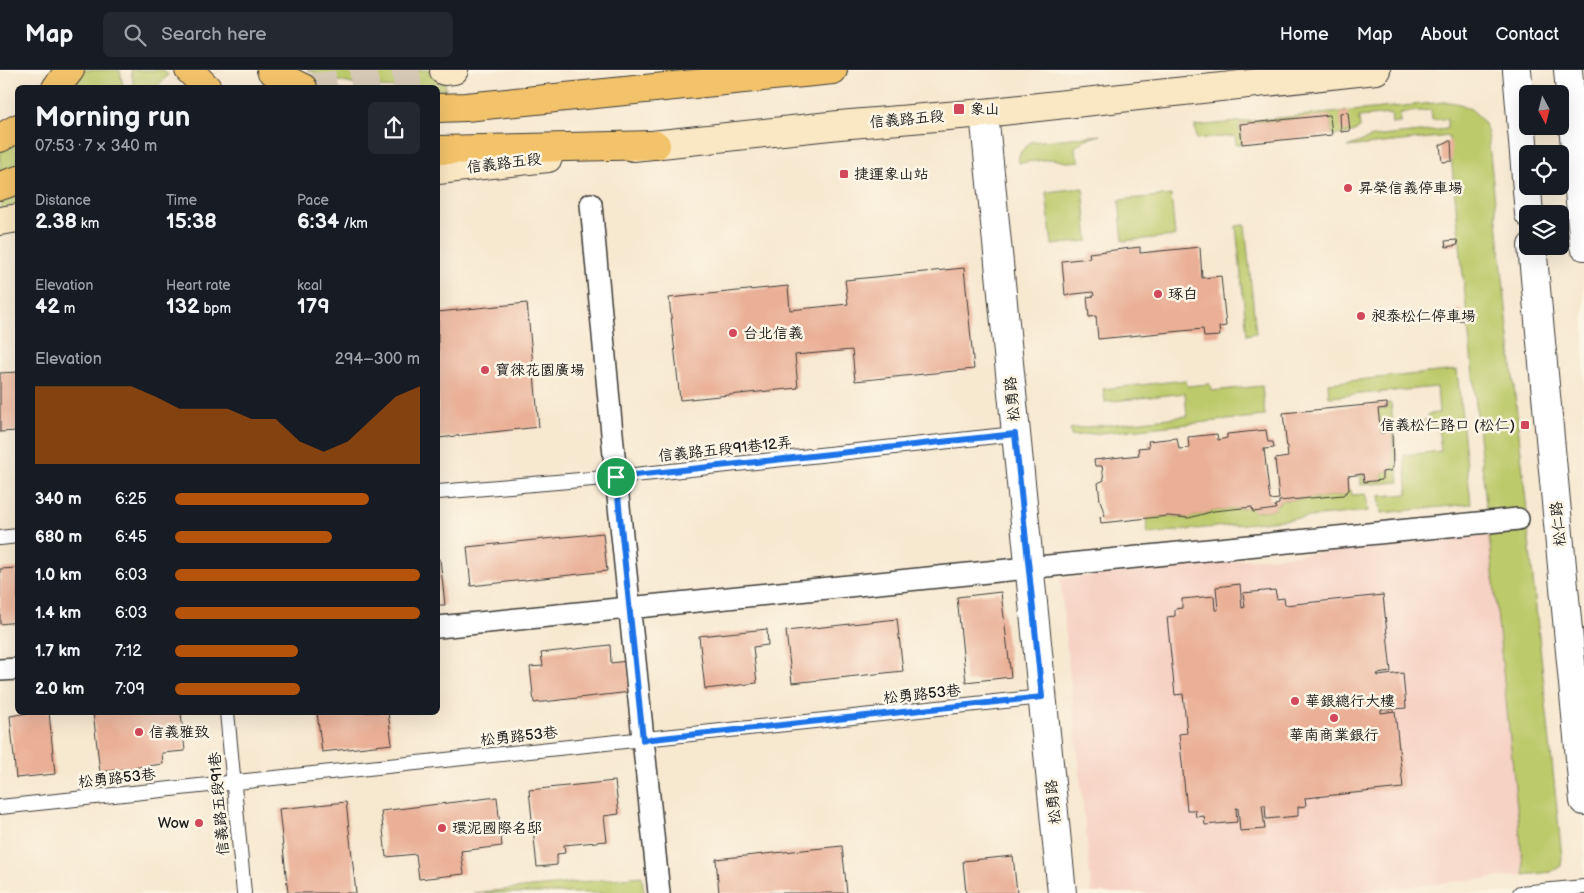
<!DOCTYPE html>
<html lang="en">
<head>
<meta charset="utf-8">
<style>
	:root { --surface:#171b24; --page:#242831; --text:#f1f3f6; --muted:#9ea1a6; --line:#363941; --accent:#b45309 }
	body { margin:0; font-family:"Balsamiq Sans","LXGW WenKai TC",sans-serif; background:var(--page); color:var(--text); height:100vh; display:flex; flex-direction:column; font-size:19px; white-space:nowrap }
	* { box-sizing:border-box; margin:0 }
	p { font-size:16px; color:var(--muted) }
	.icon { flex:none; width:28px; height:28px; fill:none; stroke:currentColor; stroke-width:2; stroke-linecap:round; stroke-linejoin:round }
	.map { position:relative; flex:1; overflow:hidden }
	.drawer { position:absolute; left:15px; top:15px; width:425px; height:630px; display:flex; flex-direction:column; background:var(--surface); border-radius:8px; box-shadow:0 5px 20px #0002 }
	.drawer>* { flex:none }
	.needle { width:32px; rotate:173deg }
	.tools { position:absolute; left:1519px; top:15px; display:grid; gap:10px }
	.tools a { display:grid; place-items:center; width:50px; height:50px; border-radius:8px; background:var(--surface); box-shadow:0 5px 20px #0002; font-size:25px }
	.pin { position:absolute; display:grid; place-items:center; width:42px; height:42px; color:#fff; margin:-21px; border:2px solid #fff; border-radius:50%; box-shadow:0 1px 5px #0007 }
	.round { display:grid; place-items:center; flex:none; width:52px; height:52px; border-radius:8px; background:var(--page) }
	.head { display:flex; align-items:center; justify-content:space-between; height:85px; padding:0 20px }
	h1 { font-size:28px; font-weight:700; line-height:38px }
	.figures { display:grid; grid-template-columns:repeat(3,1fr); gap:8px; height:85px; padding:5px 20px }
	.figures div { display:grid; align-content:center }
	.figures b { font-size:21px; font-weight:700 }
	.figures small { font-size:14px; font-weight:400 }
	.figures p { font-size:14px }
	.chart { height:140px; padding:10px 20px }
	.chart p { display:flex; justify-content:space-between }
	.chart svg { width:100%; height:90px; margin-top:5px; fill:var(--accent); opacity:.7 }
	ul { padding:0 20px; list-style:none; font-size:16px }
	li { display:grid; grid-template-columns:80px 60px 1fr; align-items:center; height:38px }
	li i { height:12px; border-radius:6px; background:var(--accent) }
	header { display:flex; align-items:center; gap:30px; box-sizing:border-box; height:70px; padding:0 25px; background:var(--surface); border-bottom:1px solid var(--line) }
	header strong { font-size:24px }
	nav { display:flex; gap:28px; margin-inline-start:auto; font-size:18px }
	.search { width:350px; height:45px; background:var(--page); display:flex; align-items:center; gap:12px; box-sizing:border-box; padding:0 18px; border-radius:8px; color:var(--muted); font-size:19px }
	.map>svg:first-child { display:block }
</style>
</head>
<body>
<header>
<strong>Map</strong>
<div class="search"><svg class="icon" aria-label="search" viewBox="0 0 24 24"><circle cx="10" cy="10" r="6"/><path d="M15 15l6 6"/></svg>Search here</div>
<nav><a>Home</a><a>Map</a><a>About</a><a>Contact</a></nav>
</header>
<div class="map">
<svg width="1584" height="823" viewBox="0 0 1584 823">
	<rect width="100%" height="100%" fill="#fcf5e5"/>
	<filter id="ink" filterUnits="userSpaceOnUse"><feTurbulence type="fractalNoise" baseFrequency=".02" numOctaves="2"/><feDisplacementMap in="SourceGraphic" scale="10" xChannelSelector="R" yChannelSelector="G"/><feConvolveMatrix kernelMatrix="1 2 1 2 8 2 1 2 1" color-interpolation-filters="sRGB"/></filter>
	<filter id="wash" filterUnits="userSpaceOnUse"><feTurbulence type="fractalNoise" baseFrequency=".0096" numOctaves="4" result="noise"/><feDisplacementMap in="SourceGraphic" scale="20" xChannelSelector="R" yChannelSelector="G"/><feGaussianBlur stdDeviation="1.12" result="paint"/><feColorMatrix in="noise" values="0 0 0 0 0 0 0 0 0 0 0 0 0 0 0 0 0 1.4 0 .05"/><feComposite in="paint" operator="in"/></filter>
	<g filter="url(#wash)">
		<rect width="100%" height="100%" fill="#f7e8d0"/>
		<path fill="#f6d2c4" d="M 1489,465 L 1524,805 L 1344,823 L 1092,823 L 1060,509 Z"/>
		<g fill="#bdca6c" stroke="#6c7344">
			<path d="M 83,0 L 120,0 L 123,17 L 72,18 Z"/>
			<path d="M 131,0 L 164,0 L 168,5 L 157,17 L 134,17 Z"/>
			<path d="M 307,0 L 444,0 L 446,20 L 438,20 L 438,18 C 387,17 355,21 307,0 Z"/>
			<path d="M 1445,32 C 1467,32 1482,44 1488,64 L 1527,441 L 1487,445 L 1449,66 L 1347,77 L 1373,67 L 1447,59 L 1447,49 L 1432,50 L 1431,40 L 1400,43 L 1400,53 L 1392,54 L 1391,44 L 1359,47 L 1360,58 L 1348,64 L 1332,65 L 1330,46 L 1240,54 L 1242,74 L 1236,75 L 1235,66 L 1196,69 L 1195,56 Z"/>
			<path d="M 1101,65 L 1086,69 L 1075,77 L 1075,82 L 1080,91 L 1067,92 L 1052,89 L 1019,93 C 1017,83 1024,78 1031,72 Z"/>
			<path d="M 17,72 L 17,98 L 0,102 L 0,82 Z"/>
			<path d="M 1083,118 L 1088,171 L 1052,175 L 1046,122 Z"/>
			<path d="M 17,123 L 17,137 L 0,140 L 0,128 Z"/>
			<path d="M 1171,125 L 1175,166 L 1123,171 L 1119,130 Z"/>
			<path d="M 1245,155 L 1256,263 L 1247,265 L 1236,156 Z"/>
			<path d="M 1457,300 L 1471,434 L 1381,443 L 1379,426 L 1408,424 L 1404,385 L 1441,381 L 1438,356 L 1425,357 L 1424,350 L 1429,350 L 1428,344 L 1439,343 L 1437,317 L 1329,327 L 1328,313 Z"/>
			<path d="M 1186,310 L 1187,316 L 1210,314 L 1211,321 L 1262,316 L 1265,346 L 1071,366 L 1070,359 L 1187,346 L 1185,323 L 1105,332 L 1103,319 Z"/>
			<path d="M 1387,333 L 1391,333 L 1399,412 L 1361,415 L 1360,405 L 1363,404 L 1364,412 L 1382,410 L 1382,402 L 1390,401 L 1393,397 L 1392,362 L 1381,363 L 1378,339 L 1387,338 Z"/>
			<path d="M 1347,420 L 1351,420 L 1352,425 L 1366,424 L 1368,441 L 1148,464 L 1146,448 L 1168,446 L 1189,448 L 1214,441 L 1252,437 L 1253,442 L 1276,439 L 1275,435 L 1279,434 L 1279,431 L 1343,425 Z"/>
			<path d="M 1528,461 L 1562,788 L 1561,796 L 1551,802 L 1524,805 L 1489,465 Z"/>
			<path d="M 642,806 L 644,823 L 473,823 Z"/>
		</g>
		<g id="blocks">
			<g fill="#eab097">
				<path d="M 1348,42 L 1350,61 L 1341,62 L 1340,43 Z"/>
				<path d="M 1330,45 L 1332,65 L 1242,74 L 1240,54 Z"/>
				<path d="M 1449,71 L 1451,71 L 1452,91 L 1442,92 L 1440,75 Z"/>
				<path d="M 1457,170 L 1458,175 L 1446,177 L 1445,171 Z"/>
				<path d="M 1140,177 L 1140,183 L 1200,177 L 1202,208 L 1221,206 L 1226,256 L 1219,257 L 1220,266 L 1204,267 L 1203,259 L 1098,269 L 1096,246 L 1089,247 L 1087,227 L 1094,226 L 1093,222 L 1065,225 L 1062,191 L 1090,188 L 1089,183 Z"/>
				<path d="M 964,198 L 974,299 L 855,311 L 852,280 L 795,285 L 798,318 L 680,330 L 669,228 L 788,216 L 790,240 L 848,234 L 845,210 Z"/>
				<path d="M 527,233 L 539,357 L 438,368 L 438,242 Z"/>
				<path d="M 1462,239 L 1462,242 L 1471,242 L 1471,249 L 1454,251 L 1452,249 L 1451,240 Z"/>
				<path d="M 18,302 L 18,361 L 0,362 L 0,303 Z"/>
				<path d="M 1387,333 L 1387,338 L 1378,339 L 1381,363 L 1392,361 L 1393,397 L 1390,401 L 1382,402 L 1382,410 L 1364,412 L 1363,404 L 1348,406 L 1349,420 L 1343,425 L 1279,431 L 1279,434 L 1275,435 L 1276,439 L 1253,442 L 1252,437 L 1214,441 L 1189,448 L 1168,446 L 1101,453 L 1100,447 L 1105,446 L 1100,430 L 1098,413 L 1104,410 L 1102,396 L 1095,396 L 1094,390 L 1139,385 L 1138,378 L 1149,377 L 1148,371 L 1177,368 L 1179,379 L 1189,378 L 1188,367 L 1217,364 L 1218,370 L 1227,368 L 1227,364 L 1266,360 L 1268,372 L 1273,372 L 1274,378 L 1264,379 L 1270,430 L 1279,429 L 1275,389 L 1288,387 L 1283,343 Z"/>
				<path d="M 603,463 L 607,501 L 471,516 L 467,477 Z"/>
				<path d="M 438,489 L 440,489 L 445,535 L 438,535 Z"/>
				<path d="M 18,498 L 18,552 L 0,554 L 0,499 Z"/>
				<path d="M 1240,514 L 1242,538 L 1245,537 L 1243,523 L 1275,520 L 1277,529 L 1284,528 L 1285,535 L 1383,525 L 1391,602 L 1377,604 L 1378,606 L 1403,603 L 1406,638 L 1381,640 L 1381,643 L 1395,641 L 1403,718 L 1305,728 L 1306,736 L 1298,737 L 1298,746 L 1266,749 L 1265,735 L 1262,735 L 1265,759 L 1240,761 L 1238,738 L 1236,738 L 1237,752 L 1205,755 L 1204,746 L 1196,747 L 1195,740 L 1187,740 L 1179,664 L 1187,663 L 1183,624 L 1175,625 L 1167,547 L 1175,546 L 1175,539 L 1182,538 L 1182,529 L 1214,526 L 1215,540 L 1218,540 L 1216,517 Z"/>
				<path d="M 1001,522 L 1011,607 L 966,612 L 957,527 Z"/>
				<path d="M 897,549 L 903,601 L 792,613 L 786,561 Z"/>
				<path d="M 767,559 L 768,575 L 753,577 L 757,613 L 705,619 L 699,566 Z"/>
				<path d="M 610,575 L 611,593 L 627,591 L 631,622 L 534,633 L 530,597 L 543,596 L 541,583 Z"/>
				<path d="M 33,642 L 49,642 L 55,704 L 16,708 L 10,646 Z"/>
				<path d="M 93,642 L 181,642 L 185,681 L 162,683 L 163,694 L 100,702 Z"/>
				<path d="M 317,642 L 388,642 L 392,674 L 322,682 Z"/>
				<path d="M 615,711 L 619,744 L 604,746 L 607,771 L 564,775 L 565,783 L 557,784 L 557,795 L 537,797 L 529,720 Z"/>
				<path d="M 497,727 L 502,776 L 461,781 L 464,804 L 419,809 L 416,784 L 386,787 L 381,741 Z"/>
				<path d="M 346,732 L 356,823 L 288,823 L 279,739 Z"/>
				<path d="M 842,776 L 847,823 L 719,823 L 716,789 Z"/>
				<path d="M 1013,786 L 1017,823 L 966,823 L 963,791 Z"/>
			</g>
		</g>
	</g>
	<g filter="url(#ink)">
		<use href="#blocks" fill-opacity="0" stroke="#3d3b37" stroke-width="1"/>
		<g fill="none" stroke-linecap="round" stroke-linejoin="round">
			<path stroke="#d6c9b5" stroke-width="28" stroke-dasharray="28 14" stroke-linecap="butt" d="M 309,18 L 444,1"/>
			<g stroke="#3d3b37" stroke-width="16">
				<g id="service">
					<path d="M 438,422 L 616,407 L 1015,364"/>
					<path d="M 0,468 L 18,466"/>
					<path d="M 227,642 L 244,823"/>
					<path d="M 0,737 L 1042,627"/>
					<path d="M 1520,823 L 1584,817"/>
				</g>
			</g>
			<g stroke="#3d3b37" stroke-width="24">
				<g id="pedestrian">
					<path d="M 591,134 L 616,407 L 659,823"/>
					<path d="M 438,557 L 1518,449"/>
					<path d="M 0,600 L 18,599"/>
				</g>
			</g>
			<g stroke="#3d3b37" stroke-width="30">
				<path id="minor" d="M 984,43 L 1062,823"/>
			</g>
			<g stroke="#3d3b37" stroke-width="30">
				<g id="tertiary">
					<path d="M 1517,0 L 1529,144"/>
					<path d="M 1568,0 L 1584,176"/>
					<path d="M 1532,176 L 1584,731"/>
				</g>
			</g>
			<g stroke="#3d3b37" stroke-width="30">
				<g id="secondary">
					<path d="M 444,1 L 454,0"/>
					<path d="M 633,77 L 839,55 L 984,43 L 1376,0"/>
					<path d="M 438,100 L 548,88"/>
					<path d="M 0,151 L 18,148"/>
				</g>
			</g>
			<g stroke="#3d3b37" stroke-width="30">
				<g id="trunk">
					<path d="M 189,0 L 207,18"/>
					<path d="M 271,0 L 281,7 L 303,18"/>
					<path d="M 56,18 L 70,0"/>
					<path d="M 438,38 L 466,37 L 833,0"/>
					<path d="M 0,68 L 18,58"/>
					<path d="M 438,80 L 656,75"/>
					<path d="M 0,116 L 18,110"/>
				</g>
			</g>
			<use href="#service" stroke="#fff" stroke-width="14"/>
			<use href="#pedestrian" stroke="#fff" stroke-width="21"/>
			<use href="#minor" stroke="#fff" stroke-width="28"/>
			<use href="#tertiary" stroke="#fff" stroke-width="28"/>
			<use href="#secondary" stroke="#fae7c3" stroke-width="28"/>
			<use href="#trunk" stroke="#f2c36a" stroke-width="28"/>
		</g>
	</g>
	<g fill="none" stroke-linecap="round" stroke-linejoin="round" filter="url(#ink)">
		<g stroke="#fff" stroke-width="10">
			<path id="route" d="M 1015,364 L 1042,627 L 643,670 L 616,407 Z"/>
		</g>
		<use href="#route" stroke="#1a73e8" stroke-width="6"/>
	</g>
	<g fill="#d1495b" stroke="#fcf5e5" stroke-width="2">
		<rect x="953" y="33" width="12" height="12" rx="2.5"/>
		<rect x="839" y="99" width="10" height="10" rx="2.5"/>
		<circle cx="1348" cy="118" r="5"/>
		<circle cx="1158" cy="224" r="5"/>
		<circle cx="1361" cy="246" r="5"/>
		<circle cx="733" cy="263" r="5"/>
		<circle cx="485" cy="300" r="5"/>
		<rect x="1520" y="350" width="10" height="10" rx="2.5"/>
		<circle cx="1295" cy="631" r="5"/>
		<circle cx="1334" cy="648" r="5"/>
		<circle cx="139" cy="662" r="5"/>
		<circle cx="199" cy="753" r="5"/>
		<circle cx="442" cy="758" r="5"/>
	</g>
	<g text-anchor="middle" stroke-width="5" stroke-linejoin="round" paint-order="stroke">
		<g font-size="15" fill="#1c1c1c" stroke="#fcf5e5" text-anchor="start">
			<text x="970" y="44">象山</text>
			<text x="854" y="109">捷運象山站</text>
			<text x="1358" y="123">昇榮信義停車場</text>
			<text x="1168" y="229">琢白</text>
			<text x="1371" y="251">昶泰松仁停車場</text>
			<text x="743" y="268">台北信義</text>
			<text x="495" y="305">寶徠花園廣場</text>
			<text x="1515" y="360" text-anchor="end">信義松仁路口 (松仁)</text>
			<text x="1305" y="636">華銀總行大樓</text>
			<text x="149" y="667">信義雅致</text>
			<text x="1334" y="670" text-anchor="middle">華南商業銀行</text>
			<text x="189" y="758" text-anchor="end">Wow</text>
			<text x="452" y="763">環泥國際名邸</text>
		</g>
		<g font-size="15" fill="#1c1c1c" stroke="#fcf5e5">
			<text transform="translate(907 49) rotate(-5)" y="5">信義路五段</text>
			<text transform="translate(504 93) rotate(-7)" y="5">信義路五段</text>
			<text transform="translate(1012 329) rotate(-95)" y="5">松勇路</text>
			<text transform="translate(725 379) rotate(-6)" y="5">信義路五段91巷12弄</text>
			<text transform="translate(1558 454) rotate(-95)" y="5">松仁路</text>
			<text transform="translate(922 624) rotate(-6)" y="5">松勇路53巷</text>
			<text transform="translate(519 666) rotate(-6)" y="5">松勇路53巷</text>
			<text transform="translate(117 708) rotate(-6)" y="5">松勇路53巷</text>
			<text transform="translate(1053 732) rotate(-96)" y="5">松勇路</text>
			<text transform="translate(219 734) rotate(-95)" y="5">信義路五段91巷</text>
		</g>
	</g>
</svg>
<div class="tools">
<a><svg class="needle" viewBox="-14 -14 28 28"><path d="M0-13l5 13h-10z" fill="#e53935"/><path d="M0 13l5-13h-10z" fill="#9ea1a6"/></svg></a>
<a><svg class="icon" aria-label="locate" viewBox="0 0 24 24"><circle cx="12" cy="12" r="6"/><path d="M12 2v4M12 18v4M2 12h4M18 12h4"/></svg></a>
<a><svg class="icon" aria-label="layers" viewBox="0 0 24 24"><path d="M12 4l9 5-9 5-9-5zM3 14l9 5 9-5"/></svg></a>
</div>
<div class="pin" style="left:616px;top:407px;background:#1e9e55"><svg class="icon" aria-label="arrive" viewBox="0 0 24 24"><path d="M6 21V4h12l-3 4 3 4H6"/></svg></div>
<section class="drawer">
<div class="head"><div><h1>Morning run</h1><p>07:53 · 7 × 340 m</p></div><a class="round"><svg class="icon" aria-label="share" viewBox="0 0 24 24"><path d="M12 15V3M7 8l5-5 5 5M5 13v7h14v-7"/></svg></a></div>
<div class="figures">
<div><p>Distance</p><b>2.38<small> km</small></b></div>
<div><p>Time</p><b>15:38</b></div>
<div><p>Pace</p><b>6:34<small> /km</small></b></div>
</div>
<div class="figures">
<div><p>Elevation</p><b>42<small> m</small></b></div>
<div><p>Heart rate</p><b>132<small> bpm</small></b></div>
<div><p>kcal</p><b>179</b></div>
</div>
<div class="chart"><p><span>Elevation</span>294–300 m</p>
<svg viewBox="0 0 160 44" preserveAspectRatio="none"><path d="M0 44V6L10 6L20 6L30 6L40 6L50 11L60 17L70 17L80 17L90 22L100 22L110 33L120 38L130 33L140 22L150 11L160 6V44z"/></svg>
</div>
<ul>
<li><b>340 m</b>6:25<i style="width:79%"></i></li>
<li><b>680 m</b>6:45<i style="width:64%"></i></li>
<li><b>1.0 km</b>6:03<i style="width:100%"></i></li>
<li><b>1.4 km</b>6:03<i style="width:100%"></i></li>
<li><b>1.7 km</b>7:12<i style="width:50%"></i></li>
<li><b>2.0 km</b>7:09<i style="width:51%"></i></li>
</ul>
</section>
</div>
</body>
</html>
